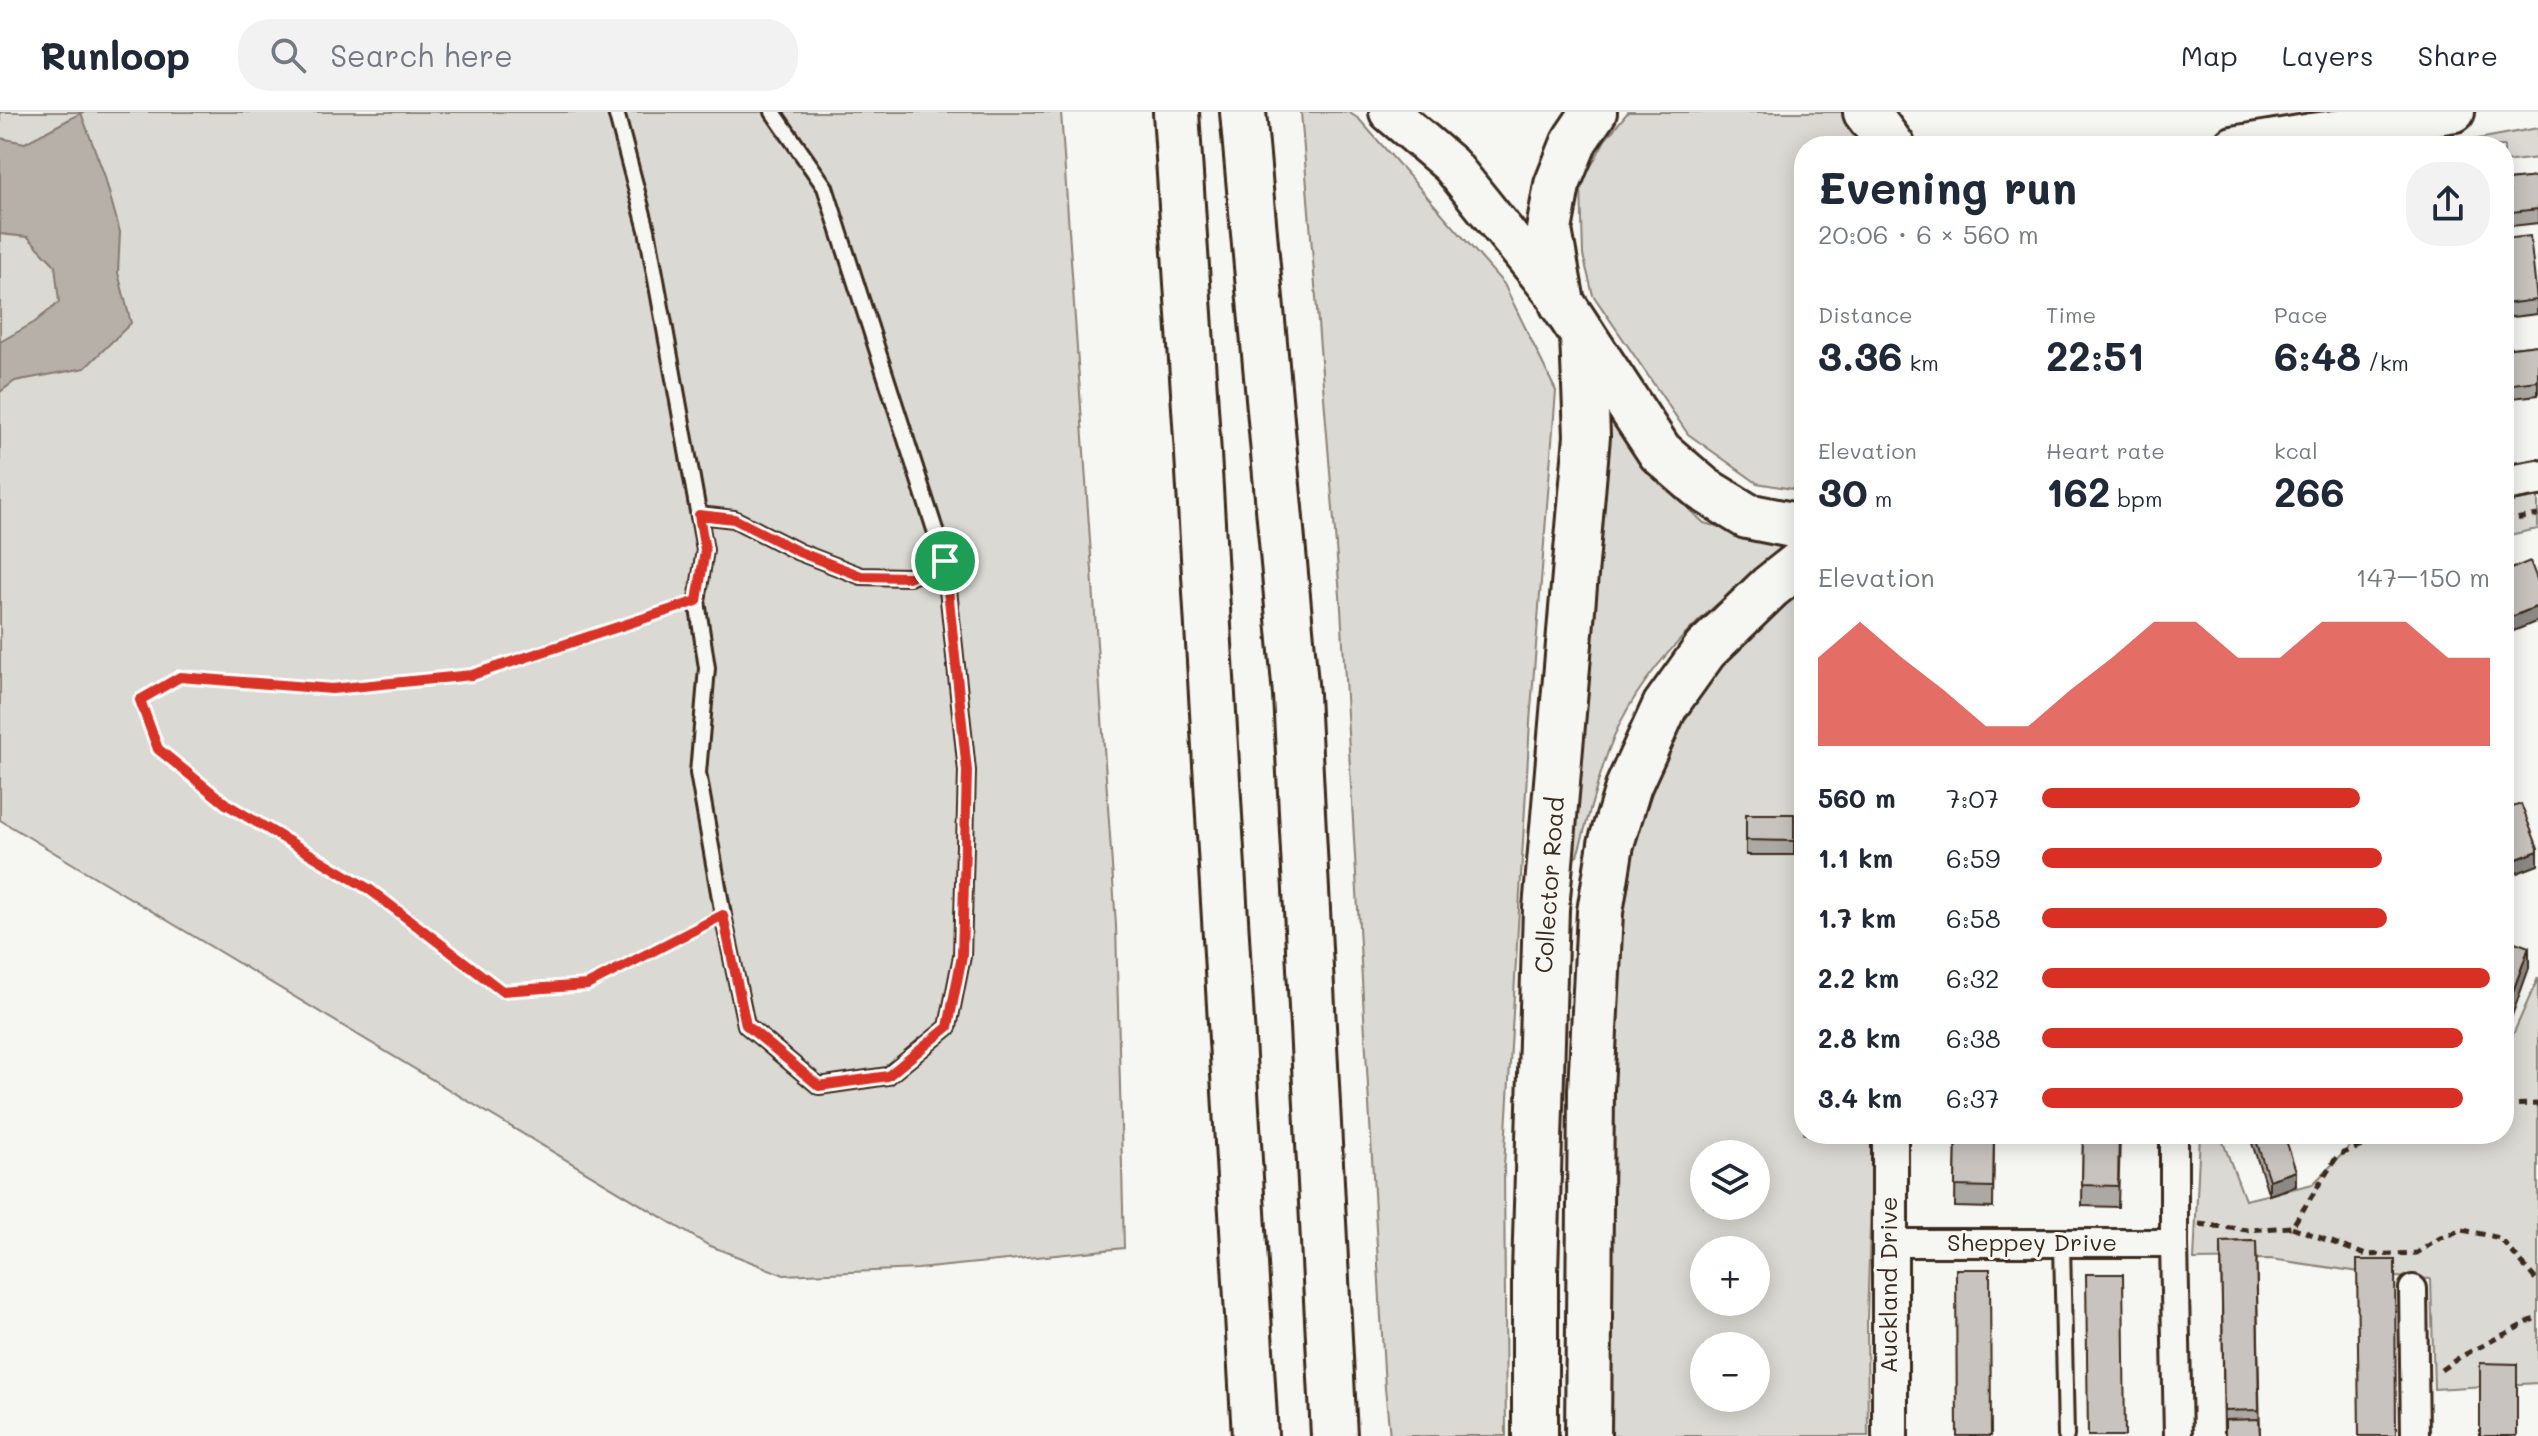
<!DOCTYPE html>
<html lang="en">
<head>
<meta charset="utf-8">
<style>
	:root { --surface:#fff; --page:#f2f2f3; --text:#1f2937; --muted:#747a83; --line:#e0e1e3; --accent:#d93025 }
	body { margin:0; font-family:Mali,sans-serif; background:var(--page); color:var(--text); height:100vh; display:flex; flex-direction:column; font-size:30px; white-space:nowrap }
	* { box-sizing:border-box; margin:0 }
	p { font-size:26px; color:var(--muted) }
	.icon { flex:none; width:44px; height:44px; fill:none; stroke:currentColor; stroke-width:2; stroke-linecap:round; stroke-linejoin:round }
	.map { position:relative; flex:1; overflow:hidden }
	.sheet { position:absolute; left:1794px; top:24px; width:720px; height:1008px; display:flex; flex-direction:column; background:var(--surface); border-radius:32px; box-shadow:0 4px 20px #0003 }
	.sheet>* { flex:none }
	.tools { position:absolute; left:1690px; top:1028px; display:grid; gap:16px }
	.tools a { display:grid; place-items:center; width:80px; height:80px; border-radius:50%; background:var(--surface); box-shadow:0 4px 20px #0003; font-size:40px }
	.pin { position:absolute; display:grid; place-items:center; width:68px; height:68px; color:#fff; margin:-34px; border:4px solid #fff; border-radius:50%; box-shadow:0 2px 8px #0007 }
	.round { display:grid; place-items:center; flex:none; width:84px; height:84px; border-radius:32px; background:var(--page) }
	.headline { display:flex; align-items:center; justify-content:space-between; height:136px; padding:0 24px }
	h1 { font-size:44px; font-weight:700; line-height:60px }
	.metrics { display:grid; grid-template-columns:repeat(3,1fr); gap:12px; height:136px; padding:8px 24px }
	.metrics div { display:grid; align-content:center }
	.metrics b { font-size:40px; font-weight:700 }
	.metrics small { font-size:22px; font-weight:400 }
	.metrics p { font-size:22px }
	.chart { height:224px; padding:16px 24px }
	.chart p { display:flex; justify-content:space-between }
	.chart svg { width:100%; height:144px; margin-top:8px; fill:var(--accent); opacity:.7 }
	ul { padding:0 24px; list-style:none; font-size:26px }
	li { display:grid; grid-template-columns:128px 96px 1fr; align-items:center; height:60px }
	li i { height:20px; border-radius:10px; background:var(--accent) }
	header { display:flex; align-items:center; gap:48px; box-sizing:border-box; height:112px; padding:0 40px; background:var(--surface); border-bottom:2px solid var(--line) }
	header strong { font-size:38px }
	nav { display:flex; gap:44px; margin-inline-start:auto; font-size:28px }
	.search { width:560px; height:72px; background:var(--page); display:flex; align-items:center; gap:20px; box-sizing:border-box; padding:0 28px; border-radius:32px; color:var(--muted); font-size:30px }
	.map>svg:first-child { display:block }
</style>
</head>
<body>
<header>
<strong>Runloop</strong>
<div class="search"><svg class="icon" aria-label="search" viewBox="0 0 24 24"><circle cx="10" cy="10" r="6"/><path d="M15 15l6 6"/></svg>Search here</div>
<nav><a>Map</a><a>Layers</a><a>Share</a></nav>
</header>
<div class="map">
<svg width="2538" height="1324" viewBox="0 0 2538 1324">
	<rect width="100%" height="100%" fill="#f6f6f2"/>
	<filter id="ink" filterUnits="userSpaceOnUse"><feTurbulence type="fractalNoise" baseFrequency=".0125" numOctaves="2"/><feDisplacementMap in="SourceGraphic" scale="16" xChannelSelector="R" yChannelSelector="G"/><feConvolveMatrix kernelMatrix="1 2 1 2 8 2 1 2 1" color-interpolation-filters="sRGB"/></filter>
	<g filter="url(#ink)">
		<g fill="#dad9d3" stroke="#8a8278" stroke-width="2" fill-rule="evenodd">
			<path d="M 0,0 L 1061,0 L 1116,813 L 1124,1136 L 918,1157 L 784,1163 L 708,1133 L 0,708 Z"/>
			<path d="M 1301,0 L 1348,0 L 1359,7 L 1504,172 L 1556,279 L 1530,610 L 1504,1054 L 1506,1324 L 1390,1324 L 1385,1276 L 1341,496 Z"/>
			<path d="M 1628,0 L 1847,0 L 1874,34 L 1804,34 L 1804,379 L 1757,371 L 1688,322 L 1593,183 L 1583,143 L 1581,73 L 1605,28 Z"/>
			<path d="M 2538,16 L 2538,46 L 2504,50 L 2504,34 L 2440,34 Z"/>
			<path d="M 1607,301 L 1653,364 L 1704,411 L 1785,432 L 1782,440 C 1714,490 1638,556 1609,637 C 1596,672 1588,708 1577,744 L 1569,750 Z"/>
			<path d="M 2538,378 L 2538,417 L 2504,424 L 2504,384 Z"/>
			<path d="M 1804,465 L 1804,1022 L 1873,1022 L 1867,1208 L 1868,1324 L 1611,1324 L 1610,1023 L 1617,798 L 1632,731 L 1681,608 L 1757,507 ZM 1704,1042 L 1756,1042 L 1756,1094 L 1704,1094 ZM 1704,1138 L 1756,1138 L 1756,1190 L 1704,1190 ZM 1704,1234 L 1756,1234 L 1756,1286 L 1704,1286 Z"/>
			<path d="M 2538,866 L 2538,1271 L 2434,1277 L 2431,1167 L 2394,1165 L 2271,1147 L 2194,1148 L 2200,1022 L 2220,1022 L 2245,1088 L 2313,1072 L 2362,1022 L 2504,1022 L 2504,943 Z"/>
		</g>
		<path fill="#b6b0a9" stroke="#857a71" stroke-width="2" d="M 81,1 L 104,62 L 120,120 L 118,161 L 131,211 L 85,256 L 15,269 L 0,280 L 0,230 L 35,210 L 59,190 L 55,153 L 28,125 L 0,122 L 0,26 L 25,31 Z"/>
		<g fill="none" stroke-linecap="round" stroke-linejoin="round">
			<g stroke="#3b2a1e" stroke-width="20">
				<g id="service">
					<path d="M 616,0 L 647,118 L 705,438 L 697,489 L 707,556 L 698,661 L 723,803 L 746,913 L 819,974 L 888,964 L 948,915 L 962,844 L 967,659 L 945,449 L 825,75 L 773,0"/>
					<path d="M 699,403 L 734,407 L 799,440 L 861,464 L 909,465 L 945,449"/>
					<path d="M 2062,1131 L 2066,1324"/>
				</g>
			</g>
			<g stroke="#3b2a1e" stroke-width="32">
				<g id="minor">
					<path d="M 2174,1022 L 2174,1131"/>
					<path d="M 1889,1131 L 2174,1131 L 2178,1324"/>
					<path d="M 2413,1177 L 2415,1324"/>
				</g>
			</g>
			<g stroke="#3b2a1e" stroke-width="40">
				<g id="tertiary">
					<path d="M 2504,372 L 2538,366"/>
					<path d="M 1890,1324 L 1890,1022"/>
				</g>
			</g>
			<g stroke="#3b2a1e" stroke-width="44">
				<g id="secondary">
					<path d="M 1389,0 L 1451,53 L 1562,191"/>
					<path d="M 2386,11 L 2455,0"/>
					<path d="M 2233,34 L 2312,21"/>
				</g>
			</g>
			<g stroke="#3b2a1e" stroke-width="50">
				<g id="trunk">
					<path d="M 1594,0 L 1575,28 L 1557,73 L 1549,118 L 1562,191 L 1660,340 L 1703,377 L 1747,404 L 1792,413 L 1804,412"/>
					<path d="M 1866,0 L 1892,34"/>
					<path d="M 1535,1324 L 1535,1160 L 1546,797 L 1587,324 L 1583,223"/>
					<path d="M 1588,1324 L 1591,978 L 1600,800 L 1611,732 L 1629,673 L 1665,594 L 1705,538 L 1770,475 L 1804,448"/>
				</g>
			</g>
			<g stroke="#3b2a1e" stroke-width="50">
				<g id="motorway">
					<path d="M 1176,0 L 1198,342 L 1255,1324"/>
					<path d="M 1243,0 L 1296,583 L 1334,1324"/>
				</g>
			</g>
			<g stroke="#3b2a1e" stroke-width="5" stroke-dasharray="8 6" stroke-linecap="butt">
				<path d="M 2504,409 L 2538,403"/>
				<path d="M 678,495 L 472,563 L 332,577 L 180,565 L 140,588 L 158,637 L 226,692 L 369,777 L 502,879 L 587,873 L 704,813"/>
				<path d="M 2504,993 L 2538,992"/>
				<path d="M 2199,1112 L 2247,1118 L 2292,1115 L 2338,1043 L 2394,1022"/>
				<path d="M 2292,1115 L 2366,1143 L 2417,1141 L 2440,1126 L 2463,1118 L 2500,1126 L 2538,1170"/>
				<path d="M 2441,1258 L 2460,1245 L 2538,1205"/>
			</g>
			<use href="#service" stroke="#f6f6f2" stroke-width="14"/>
			<use href="#minor" stroke="#f6f6f2" stroke-width="26"/>
			<use href="#tertiary" stroke="#f6f6f2" stroke-width="34"/>
			<use href="#secondary" stroke="#f6f6f2" stroke-width="38"/>
			<use href="#trunk" stroke="#f6f6f2" stroke-width="44"/>
			<use href="#motorway" stroke="#f6f6f2" stroke-width="44"/>
			<g stroke="#3b2a1e" stroke-width="44" stroke-linecap="butt">
				<path id="secondary-bridge" d="M 2312,21 L 2386,11"/>
			</g>
			<use href="#secondary-bridge" stroke="#f6f6f2" stroke-width="38"/>
		</g>
		<g fill="#aca8a3" stroke="#3b2a1e" stroke-width="2">
			<path d="M 2538,65 L 2538,111 L 2512,114 L 2508,83 L 2508,68 Z"/>
			<path d="M 2504,127 L 2537,188 L 2537,202 L 2504,206 Z"/>
			<path d="M 2538,233 L 2538,283 L 2504,287 L 2504,237 Z"/>
			<rect x="1746" y="702" width="48" height="41"/>
			<path d="M 1956,1022 L 1994,1022 L 1993,1096 L 1955,1095 Z"/>
			<path d="M 2083,1022 L 2120,1022 L 2118,1095 L 2082,1094 Z"/>
			<path d="M 2249,1022 L 2284,1022 L 2296,1074 L 2269,1083 Z"/>
			<path d="M 2256,1129 L 2260,1324 L 2224,1320 L 2221,1130 Z"/>
		</g>
		<g fill="#8c8885" stroke="#3b2a1e" stroke-width="2">
			<path d="M 2538,494 L 2538,509 L 2504,523 L 2504,508 Z"/>
			<path d="M 2538,739 L 2538,753 L 2504,766 L 2504,752 Z"/>
			<path d="M 2529,835 L 2529,856 L 2504,926 L 2504,904 Z"/>
			<path d="M 2296,1059 L 2296,1074 L 2269,1083 L 2269,1068 Z"/>
		</g>
		<g fill="#c8c3be" stroke="#3b2a1e" stroke-width="2">
			<path d="M 2538,65 L 2538,97 L 2512,100 L 2508,68 Z"/>
			<path d="M 2530,124 L 2537,188 L 2504,192 L 2504,127 Z"/>
			<path d="M 2538,233 L 2538,269 L 2504,273 L 2504,237 Z"/>
			<path d="M 2530,449 L 2538,470 L 2538,494 L 2504,508 L 2504,460 Z"/>
			<path d="M 2521,692 L 2538,736 L 2538,739 L 2504,752 L 2504,698 Z"/>
			<path d="M 1746,702 L 1794,702 L 1794,729 L 1746,728 Z"/>
			<path d="M 2504,826 L 2529,835 L 2504,904 Z"/>
			<path d="M 1956,1022 L 1994,1022 L 1993,1075 L 1955,1074 Z"/>
			<path d="M 2083,1022 L 2119,1022 L 2118,1074 L 2082,1073 Z"/>
			<path d="M 2254,1022 L 2284,1022 L 2296,1059 L 2269,1068 Z"/>
			<path d="M 2256,1129 L 2259,1298 L 2224,1299 L 2221,1130 Z"/>
			<path d="M 2357,1148 L 2395,1148 L 2396,1324 L 2359,1324 Z"/>
			<path d="M 1956,1157 L 1990,1157 L 1991,1324 L 1957,1324 Z"/>
			<path d="M 2086,1162 L 2123,1162 L 2125,1324 L 2088,1324 Z"/>
			<path d="M 2480,1251 L 2517,1252 L 2517,1324 L 2480,1324 Z"/>
			<path d="M 2259,1307 L 2260,1324 L 2225,1324 L 2225,1308 Z"/>
		</g>
	</g>
	<g fill="none" stroke-linecap="round" stroke-linejoin="round" filter="url(#ink)">
		<g stroke="#fff" stroke-width="16">
			<path id="route" d="M 699,403 L 734,407 L 799,440 L 861,464 L 909,465 L 945,449 L 967,659 L 962,844 L 948,915 L 888,964 L 819,974 L 746,913 L 723,803 L 587,873 L 502,879 L 369,777 L 226,692 L 158,637 L 140,588 L 180,565 L 332,577 L 472,563 L 697,489 L 705,438 Z"/>
		</g>
		<use href="#route" stroke="#d93025" stroke-width="10"/>
	</g>
	<g text-anchor="middle" stroke-width="6" stroke-linejoin="round" paint-order="stroke">
		<g font-size="24" fill="#3b2a1e" stroke="#f6f6f2">
			<text transform="translate(1550 773) rotate(-86)" y="8">Collector Road</text>
			<text x="2032" y="1139">Sheppey Drive</text>
			<text transform="translate(1889 1173) rotate(-90)" y="8">Auckland Drive</text>
		</g>
	</g>
</svg>
<div class="tools">
<a><svg class="icon" aria-label="layers" viewBox="0 0 24 24"><path d="M12 4l9 5-9 5-9-5zM3 14l9 5 9-5"/></svg></a>
<a>+</a>
<a>−</a>
</div>
<div class="pin" style="left:945px;top:449px;background:#1e9e55"><svg class="icon" aria-label="arrive" viewBox="0 0 24 24"><path d="M6 21V4h12l-3 4 3 4H6"/></svg></div>
<section class="sheet">
<div class="headline"><div><h1>Evening run</h1><p>20:06 · 6 × 560 m</p></div><a class="round"><svg class="icon" aria-label="share" viewBox="0 0 24 24"><path d="M12 15V3M7 8l5-5 5 5M5 13v7h14v-7"/></svg></a></div>
<div class="metrics">
<div><p>Distance</p><b>3.36<small> km</small></b></div>
<div><p>Time</p><b>22:51</b></div>
<div><p>Pace</p><b>6:48<small> /km</small></b></div>
</div>
<div class="metrics">
<div><p>Elevation</p><b>30<small> m</small></b></div>
<div><p>Heart rate</p><b>162<small> bpm</small></b></div>
<div><p>kcal</p><b>266</b></div>
</div>
<div class="chart"><p><span>Elevation</span>147–150 m</p>
<svg viewBox="0 0 160 44" preserveAspectRatio="none"><path d="M0 44V17L10 6L20 17L30 27L40 38L50 38L60 27L70 17L80 6L90 6L100 17L110 17L120 6L130 6L140 6L150 17L160 17V44z"/></svg>
</div>
<ul>
<li><b>560 m</b>7:07<i style="width:71%"></i></li>
<li><b>1.1 km</b>6:59<i style="width:76%"></i></li>
<li><b>1.7 km</b>6:58<i style="width:77%"></i></li>
<li><b>2.2 km</b>6:32<i style="width:100%"></i></li>
<li><b>2.8 km</b>6:38<i style="width:94%"></i></li>
<li><b>3.4 km</b>6:37<i style="width:94%"></i></li>
</ul>
</section>
</div>
</body>
</html>
